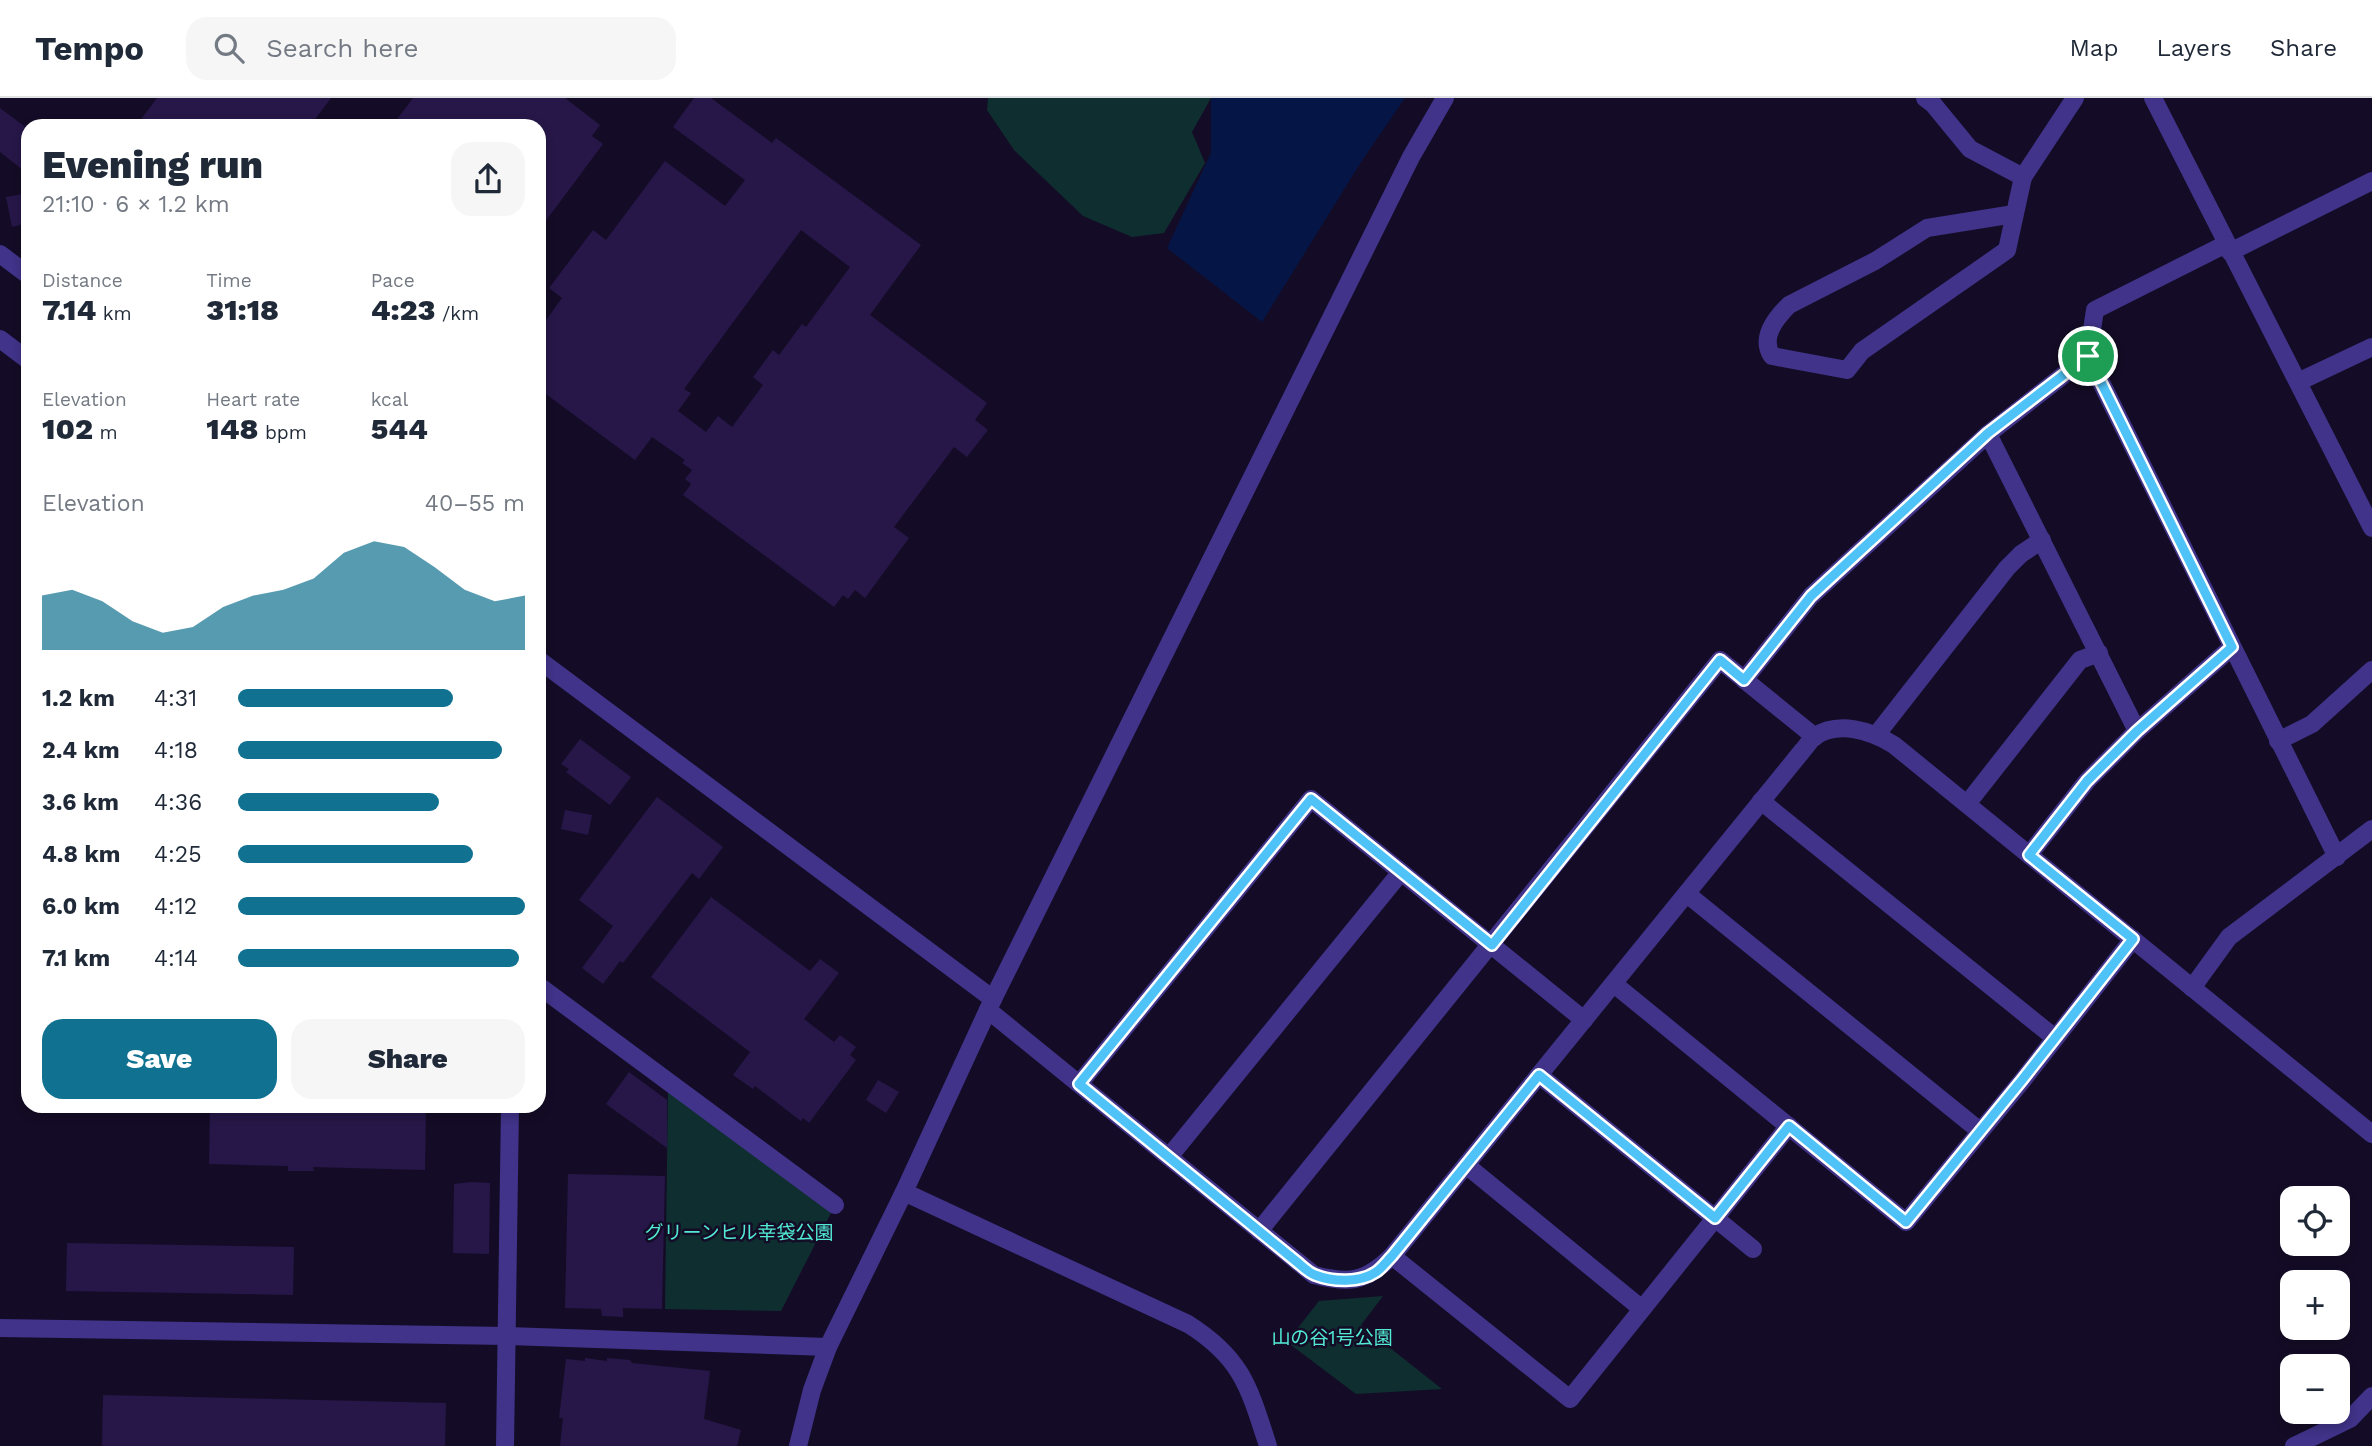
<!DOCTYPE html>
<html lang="en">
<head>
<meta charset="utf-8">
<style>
	:root { --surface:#fff; --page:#f6f6f7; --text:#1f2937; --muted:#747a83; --line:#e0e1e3; --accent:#117190 }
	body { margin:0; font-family:"Work Sans","Noto Sans JP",sans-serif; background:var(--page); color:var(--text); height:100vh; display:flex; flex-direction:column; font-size:26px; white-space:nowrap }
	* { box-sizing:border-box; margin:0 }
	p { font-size:23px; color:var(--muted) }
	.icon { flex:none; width:38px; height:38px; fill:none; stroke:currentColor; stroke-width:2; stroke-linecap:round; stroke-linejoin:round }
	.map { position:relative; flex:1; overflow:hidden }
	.panel { position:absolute; left:21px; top:21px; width:525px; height:994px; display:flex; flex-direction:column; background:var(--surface); border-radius:21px; box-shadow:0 4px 10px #0003 }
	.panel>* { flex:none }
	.buttons { position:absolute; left:2280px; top:1088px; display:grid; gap:14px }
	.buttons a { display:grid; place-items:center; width:70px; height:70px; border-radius:14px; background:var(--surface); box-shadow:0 4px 10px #0003; font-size:35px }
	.pin { position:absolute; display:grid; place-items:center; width:60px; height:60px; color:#fff; margin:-30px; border:4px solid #fff; border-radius:50%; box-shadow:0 2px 7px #0007 }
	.round { display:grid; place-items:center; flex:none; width:74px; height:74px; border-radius:21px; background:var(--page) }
	.headline { display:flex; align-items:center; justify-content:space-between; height:119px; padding:0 21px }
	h1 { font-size:38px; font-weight:800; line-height:52px }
	.figures { display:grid; grid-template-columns:repeat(3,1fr); gap:10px; height:119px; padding:7px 21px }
	.figures div { display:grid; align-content:center }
	.figures b { font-size:30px; font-weight:800 }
	.figures small { font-size:19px; font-weight:400 }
	.figures p { font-size:19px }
	.chart { height:196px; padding:14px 21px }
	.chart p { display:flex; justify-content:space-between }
	.chart svg { width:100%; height:126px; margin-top:7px; fill:var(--accent); opacity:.7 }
	.cta { display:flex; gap:14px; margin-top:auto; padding:14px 21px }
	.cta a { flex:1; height:80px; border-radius:21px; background:var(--accent); color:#fff; font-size:28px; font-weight:800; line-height:80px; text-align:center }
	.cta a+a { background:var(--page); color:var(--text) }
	ul { padding:0 21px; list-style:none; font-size:23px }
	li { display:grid; grid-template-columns:112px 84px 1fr; align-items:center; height:52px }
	li i { height:18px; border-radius:9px; background:var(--accent) }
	header { display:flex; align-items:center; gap:42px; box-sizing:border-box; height:98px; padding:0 35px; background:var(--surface); border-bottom:2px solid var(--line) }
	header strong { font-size:33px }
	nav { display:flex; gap:38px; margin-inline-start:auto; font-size:24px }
	.search { width:490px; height:63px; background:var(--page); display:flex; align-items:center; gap:18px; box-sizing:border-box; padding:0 24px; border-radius:21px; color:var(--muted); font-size:26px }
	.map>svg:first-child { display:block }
</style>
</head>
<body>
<header>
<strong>Tempo</strong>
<div class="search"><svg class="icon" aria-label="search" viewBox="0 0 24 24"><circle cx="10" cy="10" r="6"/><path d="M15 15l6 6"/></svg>Search here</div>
<nav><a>Map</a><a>Layers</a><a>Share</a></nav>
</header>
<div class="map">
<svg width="2372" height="1348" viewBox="0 0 2372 1348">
	<rect width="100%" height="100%" fill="#140c26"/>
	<g fill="#0f2e30">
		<path d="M 988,0 L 1211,0 L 1192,34 L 1205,65 L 1164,135 L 1132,139 L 1083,118 L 1014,52 L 987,12 Z"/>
		<path d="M 668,992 L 832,1113 L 781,1213 L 665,1211 Z"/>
		<path d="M 1383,1198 L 1361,1227 L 1442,1291 L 1356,1296 L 1287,1244 L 1319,1203 Z"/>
	</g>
	<path fill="#051646" d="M 1211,0 L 1405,0 L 1361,64 L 1262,224 L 1167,150 L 1211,55 Z"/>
	<g fill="#261748" fill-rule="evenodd">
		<path d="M 157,0 L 331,0 L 310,28 L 136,28 Z"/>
		<path d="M 413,0 L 565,0 L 600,27 L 592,38 L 603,46 L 539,132 L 539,28 L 392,28 Z"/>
		<path d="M 694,0 L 711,0 L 772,45 L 776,40 L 921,147 L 870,217 L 987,305 L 975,322 L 988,332 L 967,359 L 954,349 L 894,429 L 909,440 L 865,500 L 855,492 L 848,501 L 843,497 L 834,509 L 683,397 L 691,386 L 685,381 L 692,372 L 682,365 L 685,362 L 652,339 L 635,362 L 539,291 L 539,232 L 562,200 L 549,190 L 593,132 L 606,142 L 665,63 L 725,108 L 745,82 L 673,29 ZM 801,132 L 850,169 L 806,229 L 802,226 L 779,257 L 773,252 L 753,279 L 763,287 L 732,329 L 718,318 L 706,334 L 678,313 L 691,295 L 684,291 Z"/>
		<path d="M 0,10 L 28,31 L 28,76 L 0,54 Z"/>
		<path d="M 28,95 L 28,125 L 12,129 L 6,99 Z"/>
		<path d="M 580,641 L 631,679 L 610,707 L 566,674 L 569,671 L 561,666 Z"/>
		<path d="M 657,699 L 723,749 L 699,781 L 692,775 L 623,865 L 620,863 L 603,886 L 582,870 L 613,828 L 579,802 Z"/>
		<path d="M 565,712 L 592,717 L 588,737 L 561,731 Z"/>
		<path d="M 711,799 L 810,873 L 820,861 L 839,875 L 804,921 L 834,944 L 840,937 L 856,949 L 850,957 L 856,962 L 809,1025 L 803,1020 L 801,1023 L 755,988 L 753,991 L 733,977 L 750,954 L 651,879 Z"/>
		<path d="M 629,974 L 667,1002 L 667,1050 L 606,1006 Z"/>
		<path d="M 878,982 L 899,994 L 886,1015 L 866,1002 Z"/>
		<path d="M 210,1008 L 426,1008 L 425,1072 L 313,1069 L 314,1073 L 288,1073 L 288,1068 L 209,1066 Z"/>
		<path d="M 568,1076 L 665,1078 L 662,1211 L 623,1210 L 623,1219 L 602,1218 L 601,1211 L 565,1210 Z"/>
		<path d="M 471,1084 L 490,1085 L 489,1156 L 453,1155 L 454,1086 Z"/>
		<path d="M 67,1145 L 294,1149 L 293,1197 L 66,1193 Z"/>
		<path d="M 585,1260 L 607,1263 L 607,1260 L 630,1262 L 632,1265 L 710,1273 L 704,1321 L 741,1332 L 737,1348 L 560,1348 L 563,1320 L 559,1320 L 566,1261 L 585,1263 Z"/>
		<path d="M 103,1297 L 446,1305 L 445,1348 L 102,1348 Z"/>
	</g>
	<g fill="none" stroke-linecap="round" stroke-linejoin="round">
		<g stroke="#403389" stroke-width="18">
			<path d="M 1925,0 L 1933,6 L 1970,51 L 2023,79 L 2075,0"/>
			<path d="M 2153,0 L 2372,430"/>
			<path d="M 2014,116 L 1927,130 L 1875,163 L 1789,207 C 1775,221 1760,240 1772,258 L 1847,272 L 1862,253 L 2007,152 L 2023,79"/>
			<path d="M 2226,146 L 2095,212 L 2088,258 L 2337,759"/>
			<path d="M 2230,154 L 2372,83"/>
			<path d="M 0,156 L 28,177"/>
			<path d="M 0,241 L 28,262"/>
			<path d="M 2298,284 L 2372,249"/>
			<path d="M 1988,336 L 2137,633"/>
			<path d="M 539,562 L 993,901"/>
			<path d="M 1744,582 L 1811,498 L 1988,336 L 2088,258"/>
			<path d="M 1877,636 L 2007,470 L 2021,456 L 2042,442"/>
			<path d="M 2278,643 L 2312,626 L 2372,572"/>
			<path d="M 1761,703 L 2055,940"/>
			<path d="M 1967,706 L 2080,562 L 2099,555"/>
			<path d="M 2029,757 L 2087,683 L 2137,633 L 2232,549"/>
			<path d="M 1687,796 L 1980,1033"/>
			<path d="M 1614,886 L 1906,1124 L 2022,983 L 2133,841"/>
			<path d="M 539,888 L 835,1107"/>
			<path d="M 2192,890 L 2229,839 L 2372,731"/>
			<path d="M 988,912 L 1314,1177 C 1350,1186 1365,1184 1392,1158 L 1803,652 C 1807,648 1810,642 1814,639 C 1838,622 1872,633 1894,647 L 2372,1036"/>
			<path d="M 1539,977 L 1753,1151"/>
			<path d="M 1079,986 L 1311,701 L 1584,922"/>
			<path d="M 1169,1059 L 1401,774"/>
			<path d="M 1466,1067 L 1642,1211"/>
			<path d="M 904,1094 L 1188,1226 C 1242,1260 1249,1289 1268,1348"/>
			<path d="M 1259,1133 L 1720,562 L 1815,639"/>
			<path d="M 1392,1158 L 1570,1301 L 1789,1028"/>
			<path d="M 0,1230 L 507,1238 L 828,1249"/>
			<path d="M 505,1348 L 510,1008"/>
			<path d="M 798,1348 L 812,1292 L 828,1249 L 904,1094 L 993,901 L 1411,59 L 1445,0"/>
			<path d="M 2294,1348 L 2350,1321 L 2372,1298"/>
		</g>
	</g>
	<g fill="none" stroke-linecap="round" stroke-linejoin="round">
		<g stroke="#fff" stroke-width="14">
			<path id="route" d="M 2088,258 L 2232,549 L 2137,633 L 2087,683 L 2029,757 L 2133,841 L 2022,982 L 1906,1124 L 1789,1028 L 1715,1120 L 1539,977 L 1392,1158 C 1387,1163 1382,1170 1376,1174 C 1360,1185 1333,1184 1315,1177 C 1309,1175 1303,1169 1297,1164 L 1079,986 L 1311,701 L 1492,847 L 1720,562 L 1744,582 L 1811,498 L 1988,335 Z"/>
		</g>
		<use href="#route" stroke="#4fc3f7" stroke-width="9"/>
	</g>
	<g text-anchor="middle" stroke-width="5" stroke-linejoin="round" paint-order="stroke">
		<g font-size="19" fill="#52ead4" stroke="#140c26">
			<text x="739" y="1141">グリーンヒル幸袋公園</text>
			<text x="1332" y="1246">山の谷1号公園</text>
		</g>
	</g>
</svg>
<div class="buttons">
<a><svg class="icon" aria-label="locate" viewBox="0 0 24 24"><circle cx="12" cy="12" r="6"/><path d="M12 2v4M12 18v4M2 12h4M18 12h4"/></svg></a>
<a>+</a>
<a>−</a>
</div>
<div class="pin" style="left:2088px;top:258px;background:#1e9e55"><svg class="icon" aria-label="arrive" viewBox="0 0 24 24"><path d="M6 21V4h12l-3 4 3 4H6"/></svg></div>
<section class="panel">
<div class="headline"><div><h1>Evening run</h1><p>21:10 · 6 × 1.2 km</p></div><a class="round"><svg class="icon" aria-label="share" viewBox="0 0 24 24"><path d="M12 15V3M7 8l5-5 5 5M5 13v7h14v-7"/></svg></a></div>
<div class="figures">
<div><p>Distance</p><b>7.14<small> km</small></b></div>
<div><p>Time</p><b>31:18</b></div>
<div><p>Pace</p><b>4:23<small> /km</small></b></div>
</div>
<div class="figures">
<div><p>Elevation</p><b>102<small> m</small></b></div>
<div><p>Heart rate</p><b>148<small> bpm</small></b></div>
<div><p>kcal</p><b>544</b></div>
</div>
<div class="chart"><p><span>Elevation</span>40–55 m</p>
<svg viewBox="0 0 160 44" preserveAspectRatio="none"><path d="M0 44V25L10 23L20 27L30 34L40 38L50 36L60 29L70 25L80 23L90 19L100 10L110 6L120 8L130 15L140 23L150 27L160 25V44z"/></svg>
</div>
<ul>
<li><b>1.2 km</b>4:31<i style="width:75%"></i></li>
<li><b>2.4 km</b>4:18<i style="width:92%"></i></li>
<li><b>3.6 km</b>4:36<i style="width:70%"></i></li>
<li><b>4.8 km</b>4:25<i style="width:82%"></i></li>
<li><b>6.0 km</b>4:12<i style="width:100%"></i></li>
<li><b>7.1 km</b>4:14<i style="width:98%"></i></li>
</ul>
<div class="cta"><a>Save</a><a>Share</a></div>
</section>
</div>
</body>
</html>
